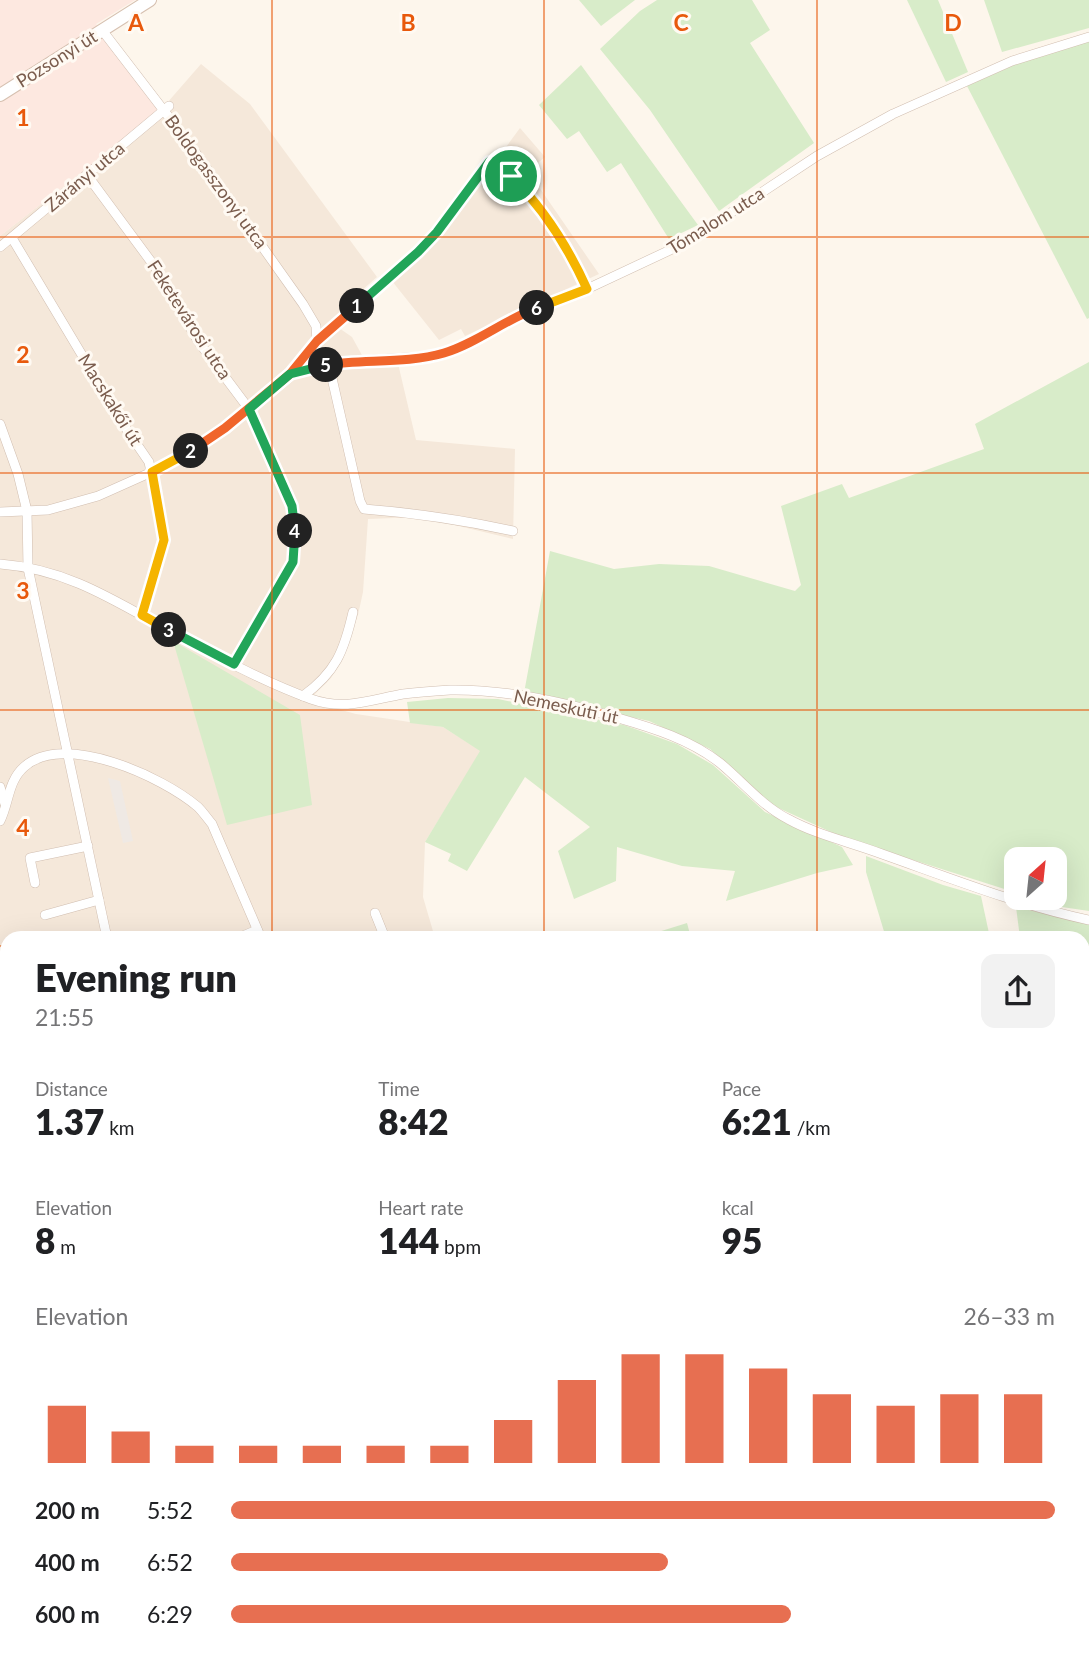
<!DOCTYPE html>
<html lang="en">
<head>
<meta charset="utf-8">
<style>
	:root { --surface:#fff; --page:#f2f2f2; --text:#202124; --muted:#757577; --accent:#e76f51 }
	body { margin:0; font-family:Lato,sans-serif; background:var(--page); color:var(--text); height:100vh; display:flex; flex-direction:column; font-size:26px; white-space:nowrap }
	* { box-sizing:border-box; margin:0 }
	p { font-size:23px; color:var(--muted) }
	.icon { flex:none; width:38px; height:38px; fill:none; stroke:currentColor; stroke-width:2; stroke-linecap:round; stroke-linejoin:round }
	.map { position:relative; flex:1; overflow:hidden }
	.side { position:absolute; left:0px; top:931px; width:1090px; height:726px; display:flex; flex-direction:column; background:var(--surface); border-radius:21px 21px 0 0; box-shadow:0 7px 28px #0002 }
	.side>* { flex:none }
	.needle { width:46px; rotate:27deg }
	.tools { position:absolute; left:1004px; top:847px; display:grid; gap:14px }
	.tools a { display:grid; place-items:center; width:63px; height:63px; border-radius:14px; background:var(--surface); box-shadow:0 7px 28px #0002; font-size:35px }
	.pin { position:absolute; display:grid; place-items:center; width:60px; height:60px; color:#fff; margin:-30px; border:4px solid #fff; border-radius:50%; box-shadow:0 2px 7px #0007 }
	.km { position:absolute; width:35px; height:35px; margin:-18px; border-radius:50%; background:#222; color:#fff; font-size:19px; line-height:35px; text-align:center }
	.round { display:grid; place-items:center; flex:none; width:74px; height:74px; border-radius:14px; background:var(--page) }
	.head { display:flex; align-items:center; justify-content:space-between; height:119px; padding:0 35px }
	h1 { font-size:38px; font-weight:800; line-height:52px }
	.figures { display:grid; grid-template-columns:repeat(3,1fr); gap:10px; height:119px; padding:7px 35px }
	.figures div { display:grid; align-content:center }
	.figures b { font-size:35px; font-weight:800 }
	.figures small { font-size:19px; font-weight:400 }
	.figures p { font-size:19px }
	.chart { height:196px; padding:14px 35px }
	.chart p { display:flex; justify-content:space-between }
	.chart svg { width:100%; height:126px; margin-top:7px; stroke:var(--accent); stroke-width:6 }
	ul { padding:0 35px; list-style:none; font-size:23px }
	li { display:grid; grid-template-columns:112px 84px 1fr; align-items:center; height:52px }
	li i { height:18px; border-radius:9px; background:var(--accent) }
	.map>svg:first-child { display:block }
</style>
</head>
<body>
<div class="map">
<svg width="1089" height="1656" viewBox="0 0 1089 1656">
	<rect width="100%" height="100%" fill="#fdf6ec"/>
	<g fill="#f5e8da">
		<path d="M 201,64 L 250,104 L 377,277 L 361,291 L 370,301 L 339,328 L 352,337 L 363,357 L 396,355 L 416,440 L 515,449 L 513,539 L 421,517 L 368,519 L 363,592 L 358,615 L 342,660 L 331,678 L 308,701 L 356,714 L 443,727 L 481,751 L 425,842 L 423,897 L 435,938 L 7,938 L 7,1017 L 0,1013 L 0,236 L 160,111 Z"/>
		<path d="M 520,128 L 545,157 L 528,171 L 599,274 L 465,336 L 461,329 L 439,340 L 392,281 L 426,252 L 443,233 Z"/>
		<path d="M 0,1540 L 7,1552 L 7,1650 L 27,1650 L 19,1656 L 0,1656 Z"/>
	</g>
	<path fill="#fde8e0" d="M 0,0 L 135,0 L 96,24 L 160,111 L 0,236 Z"/>
	<g fill="#efe9e4">
		<path d="M 108,778 L 120,781 L 133,841 L 123,843 Z"/>
		<path d="M 7,1021 L 7,1166 L 0,1156 L 0,1027 Z"/>
		<path d="M 7,1176 L 7,1552 L 0,1540 L 0,1183 Z"/>
		<path d="M 193,1650 L 318,1650 L 316,1656 L 195,1656 Z"/>
	</g>
	<g fill="#d8ecc9">
		<path d="M 579,0 L 635,0 L 601,26 Z"/>
		<path d="M 657,0 L 752,0 L 770,30 L 750,43 L 814,143 L 719,211 L 650,110 L 600,49 L 640,11 Z"/>
		<path d="M 907,0 L 938,0 L 968,72 L 946,82 Z"/>
		<path d="M 984,0 L 1089,0 L 1089,28 L 1002,52 Z"/>
		<path d="M 1089,40 L 1089,318 L 1087,319 L 967,86 L 1014,65 Z"/>
		<path d="M 581,65 L 698,225 L 669,239 L 621,163 L 607,172 L 579,131 L 567,139 L 539,105 Z"/>
		<path d="M 1089,362 L 1089,911 L 1055,906 L 1030,898 L 1055,898 L 1055,859 L 1017,859 L 1017,893 L 844,838 L 772,805 L 710,749 L 649,721 L 524,693 L 550,551 L 614,569 L 659,564 L 709,566 L 795,591 L 801,585 L 781,506 L 842,484 L 849,498 L 984,449 L 975,424 Z"/>
		<path d="M 173,641 L 300,715 L 312,805 L 227,825 Z"/>
		<path d="M 448,698 L 498,699 L 624,725 L 677,744 L 713,765 L 765,812 L 842,847 L 853,865 L 817,873 L 726,901 L 735,871 L 682,866 L 617,847 L 616,881 L 574,899 L 558,851 L 590,827 L 525,777 L 467,871 L 448,861 L 451,854 L 425,842 L 480,751 L 443,727 L 410,723 L 407,702 Z"/>
		<path d="M 866,856 L 943,885 L 981,896 L 990,938 L 886,938 L 866,872 Z"/>
		<path d="M 1016,907 L 1089,924 L 1089,1294 L 1083,1296 L 1083,938 L 1020,938 Z"/>
		<path d="M 687,923 L 691,938 L 639,938 Z"/>
		<path d="M 0,1256 L 7,1258 L 7,1347 L 0,1340 Z"/>
		<path d="M 54,1650 L 193,1650 L 195,1656 L 57,1656 Z"/>
		<path d="M 656,1650 L 786,1650 L 788,1656 L 657,1656 Z"/>
	</g>
	<g fill="none" stroke-linecap="round" stroke-linejoin="round">
		<g stroke="#d1beb0" stroke-width="10">
			<g id="street">
				<path d="M 102,30 L 188,142 L 303,304 L 316,326 L 317,341"/>
				<path d="M 87,175 L 155,267 L 198,341 L 249,409 L 294,512 L 295,546 L 293,562 L 234,664"/>
				<path d="M 12,238 L 125,427 L 149,462 L 164,540 L 142,615"/>
				<path d="M 0,247 L 169,106"/>
				<path d="M 329,365 L 360,501 L 364,509 C 415,513 463,520 513,531"/>
				<path d="M 290,374 L 304,369 L 354,361 L 432,356 L 456,348 L 529,311 L 587,289 L 685,243 L 817,156 L 893,114 L 1012,61 L 1089,37"/>
				<path d="M 0,424 L 18,474 L 27,511 L 28,568 L 107,938"/>
				<path d="M 0,512 L 48,510 L 98,496 L 174,462 L 225,428 L 290,374 L 317,341 L 418,252 L 443,226 L 489,162 C 536,188 566,241 587,289"/>
				<path d="M 0,564 C 66,569 112,599 168,630 C 214,655 262,681 311,699 C 344,711 370,700 403,694 C 419,692 434,691 450,690 C 503,689 567,703 618,718 C 653,728 691,740 720,763 C 742,781 762,806 788,819 C 817,835 850,842 882,854 C 950,878 1018,905 1089,920"/>
				<path d="M 303,696 C 336,672 344,651 353,612"/>
				<path d="M 0,787 L 5,804"/>
				<path d="M 0,821 C 9,803 8,781 24,767 C 64,731 163,777 198,807 C 203,812 207,818 212,824 L 261,938"/>
				<path d="M 35,883 L 30,858 L 88,846"/>
				<path d="M 375,913 L 385,938"/>
				<path d="M 45,915 L 99,900"/>
				<path d="M 238,938 L 257,930"/>
				<path d="M 0,961 L 7,977"/>
				<path d="M 0,1006 L 7,1009"/>
				<path d="M 0,1610 L 7,1632"/>
				<path d="M 10,1656 L 10,1650"/>
				<path d="M 327,1656 L 330,1650"/>
			</g>
		</g>
		<g stroke="#d6c0b0" stroke-width="14">
			<path id="secondary" d="M 0,95 L 150,0"/>
		</g>
		<g stroke="#dad1cd" stroke-width="16">
			<g id="primary">
				<path d="M 0,1568 L 7,1579"/>
				<path d="M 45,1650 L 47,1656"/>
			</g>
		</g>
		<use href="#street" stroke="#fff" stroke-width="9"/>
		<use href="#secondary" stroke="#fff" stroke-width="12"/>
		<use href="#primary" stroke="#fbd9a5" stroke-width="14"/>
	</g>
	<g fill="none" stroke-linecap="round" stroke-linejoin="round">
		<g stroke="#fff" stroke-width="14">
			<path id="split-1" d="M 357,306 L 418,252 L 437,232 L 489,162 L 511,176"/>
		</g>
		<g stroke="#fff" stroke-width="14">
			<path id="split-2" d="M 191,451 L 225,428 L 290,374 L 317,341 L 357,306"/>
		</g>
		<g stroke="#fff" stroke-width="14">
			<path id="split-3" d="M 169,630 L 142,615 L 164,540 L 152,472 L 191,451"/>
		</g>
		<g stroke="#fff" stroke-width="14">
			<path id="split-4" d="M 169,630 L 234,664 L 293,562 L 295,531"/>
		</g>
		<g stroke="#fff" stroke-width="14">
			<path id="split-5" d="M 295,531 L 292,506 L 249,409 L 290,374 L 326,365"/>
		</g>
		<g stroke="#fff" stroke-width="14">
			<path id="split-6" d="M 326,365 C 364,359 406,364 444,353 C 477,343 504,320 537,308"/>
		</g>
		<g stroke="#fff" stroke-width="14">
			<path id="split-7" d="M 511,176 C 544,209 568,247 587,289 L 537,308"/>
		</g>
		<use href="#split-1" stroke="#22a559" stroke-width="9"/>
		<use href="#split-2" stroke="#f0652b" stroke-width="9"/>
		<use href="#split-3" stroke="#f5b400" stroke-width="9"/>
		<use href="#split-4" stroke="#22a559" stroke-width="9"/>
		<use href="#split-5" stroke="#22a559" stroke-width="9"/>
		<use href="#split-6" stroke="#f0652b" stroke-width="9"/>
		<use href="#split-7" stroke="#f5b400" stroke-width="9"/>
	</g>
	<path fill="none" stroke="#e8590c" stroke-width="2" stroke-opacity="0.55" d="M 272,0 L 272,938M 544,0 L 544,938M 817,0 L 817,938M 0,237 L 1089,237M 0,473 L 1089,473M 0,710 L 1089,710M 0,946 L 7,946M 1083,946 L 1089,946M 0,1183 L 7,1183M 1083,1183 L 1089,1183M 0,1419 L 7,1419M 1083,1419 L 1089,1419M 272,1650 L 272,1656M 544,1650 L 544,1656M 817,1650 L 817,1656"/>
	<g text-anchor="middle" stroke-width="6" stroke-linejoin="round" paint-order="stroke">
		<g font-size="18" fill="#7a5c4d" stroke="#fffaf3">
			<text transform="translate(57 59) rotate(-32)" y="6">Pozsonyi út</text>
			<text transform="translate(85 177) rotate(-40)" y="6">Zárányi utca</text>
			<text transform="translate(216 182) rotate(54)" y="6">Boldogasszonyi utca</text>
			<text transform="translate(716 221) rotate(-32)" y="6">Tómalom utca</text>
			<text transform="translate(189 320) rotate(57)" y="6">Feketevárosi utca</text>
			<text transform="translate(110 400) rotate(58)" y="6">Macskakői út</text>
			<text transform="translate(566 707) rotate(12)" y="6">Nemeskúti út</text>
		</g>
	</g>
	<g font-size="23" text-anchor="middle" font-weight="bold" fill="#e8590c" stroke="#fffaf3" stroke-width="6" stroke-linejoin="round" paint-order="stroke">
		<text x="136" y="31">A</text>
		<text x="408" y="31">B</text>
		<text x="681" y="31">C</text>
		<text x="953" y="31">D</text>
		<text x="23" y="126">1</text>
		<text x="23" y="363">2</text>
		<text x="23" y="599">3</text>
		<text x="23" y="836">4</text>
	</g>
</svg>
<div class="tools">
<a><svg class="needle" viewBox="-14 -14 28 28"><path d="M0-13l5 13h-10z" fill="#e53935"/><path d="M0 13l5-13h-10z" fill="#757577"/></svg></a>
</div>
<div class="pin" style="left:511px;top:176px;background:#1e9e55"><svg class="icon" aria-label="arrive" viewBox="0 0 24 24"><path d="M6 21V4h12l-3 4 3 4H6"/></svg></div>
<b class="km" style="left:357px;top:306px">1</b>
<b class="km" style="left:191px;top:451px">2</b>
<b class="km" style="left:169px;top:630px">3</b>
<b class="km" style="left:295px;top:531px">4</b>
<b class="km" style="left:326px;top:365px">5</b>
<b class="km" style="left:537px;top:308px">6</b>
<section class="side">
<div class="head"><div><h1>Evening run</h1><p>21:55</p></div><a class="round"><svg class="icon" aria-label="share" viewBox="0 0 24 24"><path d="M12 15V3M7 8l5-5 5 5M5 13v7h14v-7"/></svg></a></div>
<div class="figures">
<div><p>Distance</p><b>1.37<small> km</small></b></div>
<div><p>Time</p><b>8:42</b></div>
<div><p>Pace</p><b>6:21<small> /km</small></b></div>
</div>
<div class="figures">
<div><p>Elevation</p><b>8<small> m</small></b></div>
<div><p>Heart rate</p><b>144<small> bpm</small></b></div>
<div><p>kcal</p><b>95</b></div>
</div>
<div class="chart"><p><span>Elevation</span>26–33 m</p>
<svg viewBox="0 0 160 44" preserveAspectRatio="none"><path d="M5 44V24M15 44V33M25 44V38M35 44V38M45 44V38M55 44V38M65 44V38M75 44V29M85 44V15M95 44V6M105 44V6M115 44V11M125 44V20M135 44V24M145 44V20M155 44V20"/></svg>
</div>
<ul>
<li><b>200 m</b>5:52<i style="width:100%"></i></li>
<li><b>400 m</b>6:52<i style="width:53%"></i></li>
<li><b>600 m</b>6:29<i style="width:68%"></i></li>
</ul>
</section>
</div>
</body>
</html>
